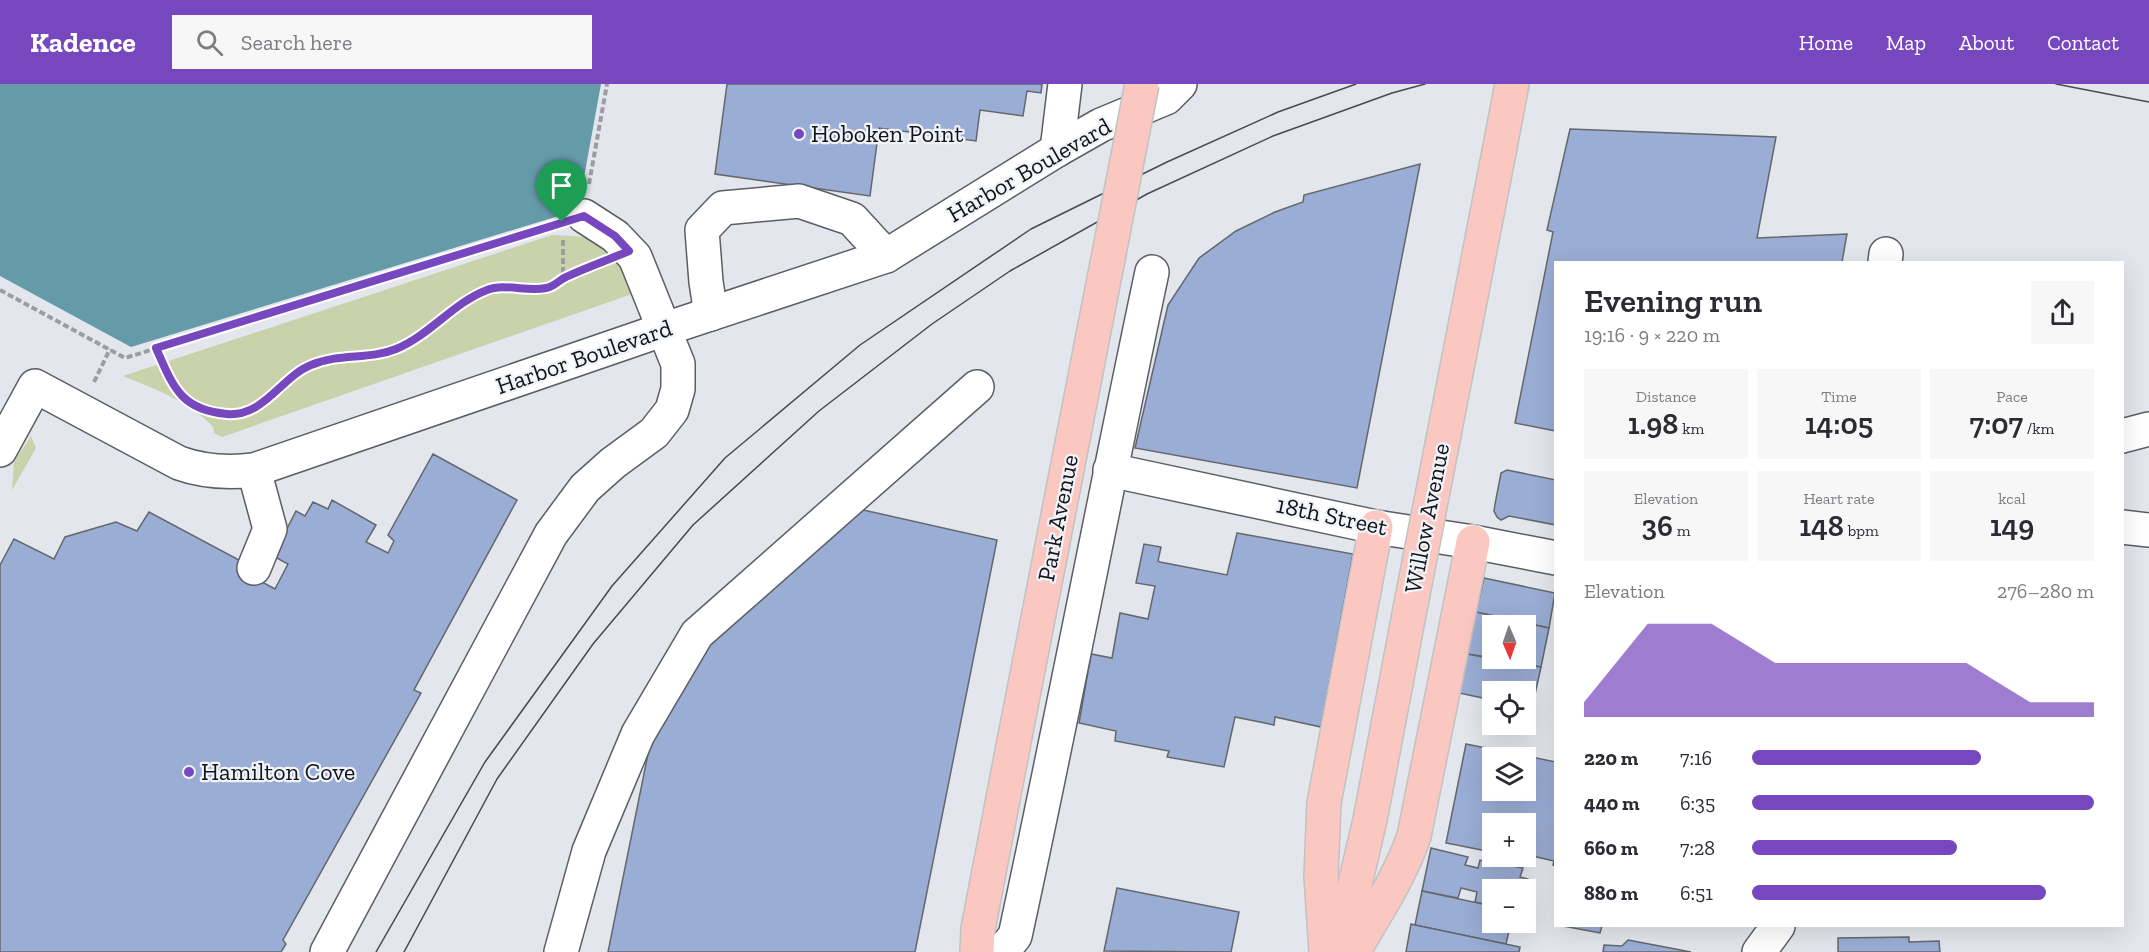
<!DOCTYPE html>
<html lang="en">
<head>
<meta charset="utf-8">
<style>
	:root { --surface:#fff; --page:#f7f7f7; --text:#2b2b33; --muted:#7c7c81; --accent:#7647be }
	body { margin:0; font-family:"Zilla Slab",serif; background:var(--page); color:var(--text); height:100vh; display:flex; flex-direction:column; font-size:22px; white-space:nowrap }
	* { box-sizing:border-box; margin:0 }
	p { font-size:20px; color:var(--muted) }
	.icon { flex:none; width:33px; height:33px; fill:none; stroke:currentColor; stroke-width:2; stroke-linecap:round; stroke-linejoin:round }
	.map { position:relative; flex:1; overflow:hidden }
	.panel { position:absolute; left:1554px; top:177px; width:570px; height:666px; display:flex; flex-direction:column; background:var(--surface); border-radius:0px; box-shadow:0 6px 24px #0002 }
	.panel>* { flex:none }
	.needle { width:39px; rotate:178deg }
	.fabs { position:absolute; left:1482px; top:531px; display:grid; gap:12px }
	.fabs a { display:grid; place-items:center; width:54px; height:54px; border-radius:0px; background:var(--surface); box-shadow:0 6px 24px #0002; font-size:30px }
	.pin { position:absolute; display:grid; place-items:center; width:51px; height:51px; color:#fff; margin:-62px -26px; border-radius:50% 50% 50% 0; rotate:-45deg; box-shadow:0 0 6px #0007 }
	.pin .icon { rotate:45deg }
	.round { display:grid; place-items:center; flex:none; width:63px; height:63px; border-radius:0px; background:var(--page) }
	.head { display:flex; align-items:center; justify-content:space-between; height:102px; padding:0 30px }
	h1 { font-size:33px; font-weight:600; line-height:45px }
	.metrics { display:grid; grid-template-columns:repeat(3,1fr); gap:9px; height:102px; padding:6px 30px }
	.metrics div { display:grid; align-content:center; border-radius:0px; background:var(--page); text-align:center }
	.metrics b { font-size:30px; font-weight:600 }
	.metrics small { font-size:16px; font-weight:400 }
	.metrics p { font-size:16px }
	.chart { height:168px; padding:12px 30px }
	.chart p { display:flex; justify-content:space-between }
	.chart svg { width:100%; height:108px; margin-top:6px; fill:var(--accent); opacity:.7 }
	ul { padding:0 30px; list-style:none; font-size:20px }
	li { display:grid; grid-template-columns:96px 72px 1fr; align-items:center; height:45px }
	li i { height:15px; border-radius:8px; background:var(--accent) }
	header { display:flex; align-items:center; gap:36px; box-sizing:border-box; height:84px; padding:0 30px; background:var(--accent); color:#fff }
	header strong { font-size:28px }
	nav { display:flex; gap:33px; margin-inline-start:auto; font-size:21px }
	.search { width:420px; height:54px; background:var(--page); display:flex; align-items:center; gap:15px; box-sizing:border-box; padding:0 21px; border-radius:0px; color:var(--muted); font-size:22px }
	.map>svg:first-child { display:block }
</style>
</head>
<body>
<header>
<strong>Kadence</strong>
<div class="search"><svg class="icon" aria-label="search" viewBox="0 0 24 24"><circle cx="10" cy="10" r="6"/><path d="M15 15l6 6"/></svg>Search here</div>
<nav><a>Home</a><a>Map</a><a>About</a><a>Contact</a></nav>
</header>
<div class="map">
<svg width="2149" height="868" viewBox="0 0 2149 868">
	<rect width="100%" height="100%" fill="#e3e6ec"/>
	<g fill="#c9d2ab">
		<path d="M 552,151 C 563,152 576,151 586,154 C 614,160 624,186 635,209 L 222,353 L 214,349 L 213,343 C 190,317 154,305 123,292 Z"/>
		<path d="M 31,352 L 36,364 L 12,406 L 14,378 Z"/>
	</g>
	<path fill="#659aa9" d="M 0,0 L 601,0 L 578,126 L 131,263 L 0,192 Z"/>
	<g fill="#9aadd4" stroke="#64676c" stroke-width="1.5" fill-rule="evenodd">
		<path d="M 727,0 L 1042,0 L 1041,9 L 1027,7 L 1023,32 L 980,26 L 976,57 L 879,44 L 870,112 L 715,90 Z"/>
		<path d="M 1570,45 L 1776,53 L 1757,154 L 1847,150 L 1842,178 L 1556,178 L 1556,347 L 1515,339 L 1553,148 L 1547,146 Z"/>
		<path d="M 1420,80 L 1357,404 L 1135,364 L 1168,221 L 1199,174 L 1236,147 L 1275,128 L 1303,118 L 1304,111 Z"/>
		<path d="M 433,370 L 517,416 L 414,606 L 421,609 L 283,856 L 286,860 L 281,868 L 0,868 L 0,481 L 14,455 L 54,475 L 65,453 L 116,438 L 137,447 L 149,428 L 254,484 L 260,497 L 275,505 L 288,480 L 273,472 L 296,427 L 305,432 L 313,418 L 328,425 L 332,416 L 376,441 L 366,458 L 388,469 L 394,457 L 388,451 Z"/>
		<path d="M 1507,386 L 1556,396 L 1556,441 L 1509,432 L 1501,436 L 1497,433 L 1494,427 L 1495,420 L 1501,389 Z"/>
		<path d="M 850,423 L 997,456 L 915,868 L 608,868 L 650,660 L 718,535 Z"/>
		<path d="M 1237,449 L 1353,470 L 1321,643 L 1275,633 L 1274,641 L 1235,633 L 1224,683 L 1167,673 L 1169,667 L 1115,657 L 1116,647 L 1079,639 L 1091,570 L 1112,574 L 1120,529 L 1148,535 L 1155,502 L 1136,499 L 1144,460 L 1161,463 L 1158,477 L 1160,478 L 1227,491 Z"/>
		<path d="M 1484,494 L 1555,509 L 1549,544 L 1476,528 Z"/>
		<path d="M 1476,528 L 1549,544 L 1541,583 L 1493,574 L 1526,574 L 1526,542 L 1492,542 L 1492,574 L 1467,570 Z"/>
		<path d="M 1467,570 L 1541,583 L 1532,624 L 1526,623 L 1526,608 L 1492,608 L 1492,616 L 1459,609 Z"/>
		<path d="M 1466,660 L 1556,678 L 1556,782 L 1553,781 L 1554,777 L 1528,771 L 1527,775 L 1516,772 L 1526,772 L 1526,740 L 1492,740 L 1492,768 L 1446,759 ZM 1492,674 L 1526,674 L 1526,706 L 1492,706 Z"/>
		<path d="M 1431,764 L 1468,773 L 1465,781 L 1478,784 L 1480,776 L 1523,784 L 1520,793 L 1528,795 L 1526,807 L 1526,806 L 1492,806 L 1492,822 L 1475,818 L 1477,808 L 1461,804 L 1458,814 L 1422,807 Z"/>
		<path d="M 1117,804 L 1239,828 L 1231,868 L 1104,867 Z"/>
		<path d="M 1422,807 L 1492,822 L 1492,838 L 1511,838 L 1506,860 L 1415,841 Z"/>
		<path d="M 1411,840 L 1415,841 L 1520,863 L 1519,868 L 1406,868 Z"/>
		<path d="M 1563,842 L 1602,842 L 1600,849 Z"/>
		<path d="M 1909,853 L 1909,858 L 1939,857 L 1940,868 L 1838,868 L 1838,854 Z"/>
		<path d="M 1628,856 L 1691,868 L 1603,868 L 1604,861 L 1622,862 Z"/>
	</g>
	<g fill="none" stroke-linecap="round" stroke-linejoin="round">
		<g stroke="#5b5e63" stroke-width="36">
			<g id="minor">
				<path d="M 1057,66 L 1065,0"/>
				<path d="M 1885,178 L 1886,170"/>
				<path d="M 711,230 L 706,198 L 702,146 L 723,124 L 799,117 L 852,135 L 886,172"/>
				<path d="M 2122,352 L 2149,345"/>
				<path d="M 0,366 L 35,302 L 179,379 C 204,388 228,389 254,386 L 665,245 L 886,172 L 1057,66 L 1101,41 L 1166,14 L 1180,0"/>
				<path d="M 1110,386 L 1376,443 L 1473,458 L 1556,474"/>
				<path d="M 2122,443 L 2149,446"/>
				<path d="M 254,484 L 270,445 L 254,386"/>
				<path d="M 327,868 L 551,450 L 585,404 L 613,379 L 654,349 L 672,326 L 678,305 L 678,280 L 635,173 L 615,152 L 584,132"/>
				<path d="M 561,868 L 589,767 L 638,650 L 697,550 L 977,303"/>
				<path d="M 1002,868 L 1015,852 C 1063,631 1105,409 1152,188"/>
				<path d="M 1759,868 L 1778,842"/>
			</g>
		</g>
		<g stroke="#c1c2c2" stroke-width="36">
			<g id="major">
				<path d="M 1499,68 L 1512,0"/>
				<path d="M 977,868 L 978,845 L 1012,668"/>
				<path d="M 1326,868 L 1321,792 L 1324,719 L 1376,443"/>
				<path d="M 1339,868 L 1370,736 L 1410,525"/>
				<path d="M 1353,868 C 1375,830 1400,793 1414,752 L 1473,458"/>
			</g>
		</g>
		<g stroke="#9b9da2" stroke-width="4" stroke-dasharray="6 3" stroke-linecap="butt">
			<path d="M 589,100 L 607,0"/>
			<path d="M 563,156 L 563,194"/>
			<path d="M 0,206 L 125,274 L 553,141"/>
			<path d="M 156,264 C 173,302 180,326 227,330 C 264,333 281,294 311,281 C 338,269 368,275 395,265 C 428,253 456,211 490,204 C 509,201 531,211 549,204 C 555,201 559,196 564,194 C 575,188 587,184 598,180"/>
			<path d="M 94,298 L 110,265"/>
		</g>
		<use href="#minor" stroke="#fff" stroke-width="33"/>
		<use href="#major" stroke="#fac8c0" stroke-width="33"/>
		<g stroke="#484a4d" stroke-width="1.5">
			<path d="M 2056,0 L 2149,18"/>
			<path d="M 376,868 L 485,678 L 612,502 L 725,374 L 860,261 L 1031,145 L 1167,78 L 1278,28 L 1356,0"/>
			<path d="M 404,868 L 497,695 L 593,560 L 693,441 L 819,327 L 932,240 L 1010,187 L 1147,110 L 1273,52 L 1392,9 L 1425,0"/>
		</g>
		<g stroke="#c1c2c2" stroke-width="36" stroke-linecap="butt">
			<g id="major-bridge">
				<path d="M 1410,525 L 1499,68"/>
				<path d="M 1012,668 L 1142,0"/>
			</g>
		</g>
		<use href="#major-bridge" stroke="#fac8c0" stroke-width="33"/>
	</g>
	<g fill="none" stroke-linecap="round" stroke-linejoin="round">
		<g stroke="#fff" stroke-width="12">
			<path id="route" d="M 584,132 L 615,152 L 629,167 C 608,176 587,183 566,193 C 559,196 554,203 546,204 C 528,208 504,199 487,206 C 453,219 430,251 396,265 C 369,276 339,269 311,281 C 281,293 264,333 227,330 C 180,326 173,302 156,264 Z"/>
		</g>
		<use href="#route" stroke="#7647be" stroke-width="8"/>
	</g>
	<g fill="#7647be" stroke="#f0f3fa" stroke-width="2">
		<circle cx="799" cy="50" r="6"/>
		<circle cx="189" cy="688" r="6"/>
	</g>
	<g text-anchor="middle" stroke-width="4.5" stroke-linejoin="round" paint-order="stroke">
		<g font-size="24" fill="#121315" stroke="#f0f3fa" text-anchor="start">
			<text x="811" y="58">Hoboken Point</text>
			<text x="201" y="696">Hamilton Cove</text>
		</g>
		<g font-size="24" fill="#121315" stroke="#f0f3fa">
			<text transform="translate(1029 86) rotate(-30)" y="8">Harbor Boulevard</text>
			<text transform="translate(584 273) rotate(-19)" y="8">Harbor Boulevard</text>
			<text transform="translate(1332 432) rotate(12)" y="8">18th Street</text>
			<text transform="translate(1058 434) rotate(-79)" y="8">Park Avenue</text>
			<text transform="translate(1427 434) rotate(-79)" y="8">Willow Avenue</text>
		</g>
	</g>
</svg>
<div class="fabs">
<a><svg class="needle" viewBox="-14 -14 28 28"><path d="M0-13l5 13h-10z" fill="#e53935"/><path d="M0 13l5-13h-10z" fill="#7c7c81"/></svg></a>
<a><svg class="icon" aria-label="locate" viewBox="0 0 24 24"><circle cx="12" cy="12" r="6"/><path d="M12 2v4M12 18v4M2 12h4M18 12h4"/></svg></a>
<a><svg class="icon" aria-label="layers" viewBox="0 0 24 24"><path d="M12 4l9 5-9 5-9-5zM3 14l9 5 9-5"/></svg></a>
<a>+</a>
<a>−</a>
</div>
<div class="pin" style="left:562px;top:138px;background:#1e9e55"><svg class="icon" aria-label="arrive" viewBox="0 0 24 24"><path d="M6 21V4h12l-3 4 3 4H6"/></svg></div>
<section class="panel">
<div class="head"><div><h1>Evening run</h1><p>19:16 · 9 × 220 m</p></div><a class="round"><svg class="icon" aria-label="share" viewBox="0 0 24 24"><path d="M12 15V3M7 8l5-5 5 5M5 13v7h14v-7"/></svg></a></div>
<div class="metrics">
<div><p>Distance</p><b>1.98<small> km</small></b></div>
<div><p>Time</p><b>14:05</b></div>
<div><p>Pace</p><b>7:07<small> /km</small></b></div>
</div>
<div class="metrics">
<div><p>Elevation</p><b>36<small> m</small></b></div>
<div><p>Heart rate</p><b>148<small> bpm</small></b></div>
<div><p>kcal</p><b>149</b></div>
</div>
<div class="chart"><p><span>Elevation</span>276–280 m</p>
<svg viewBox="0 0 160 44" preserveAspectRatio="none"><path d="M0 44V38L10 22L20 6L30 6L40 6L50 14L60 22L70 22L80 22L90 22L100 22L110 22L120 22L130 30L140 38L150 38L160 38V44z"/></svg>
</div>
<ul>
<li><b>220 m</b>7:16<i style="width:67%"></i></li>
<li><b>440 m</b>6:35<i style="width:100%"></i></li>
<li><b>660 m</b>7:28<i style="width:60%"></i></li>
<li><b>880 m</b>6:51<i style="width:86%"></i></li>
</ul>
</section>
</div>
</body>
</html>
